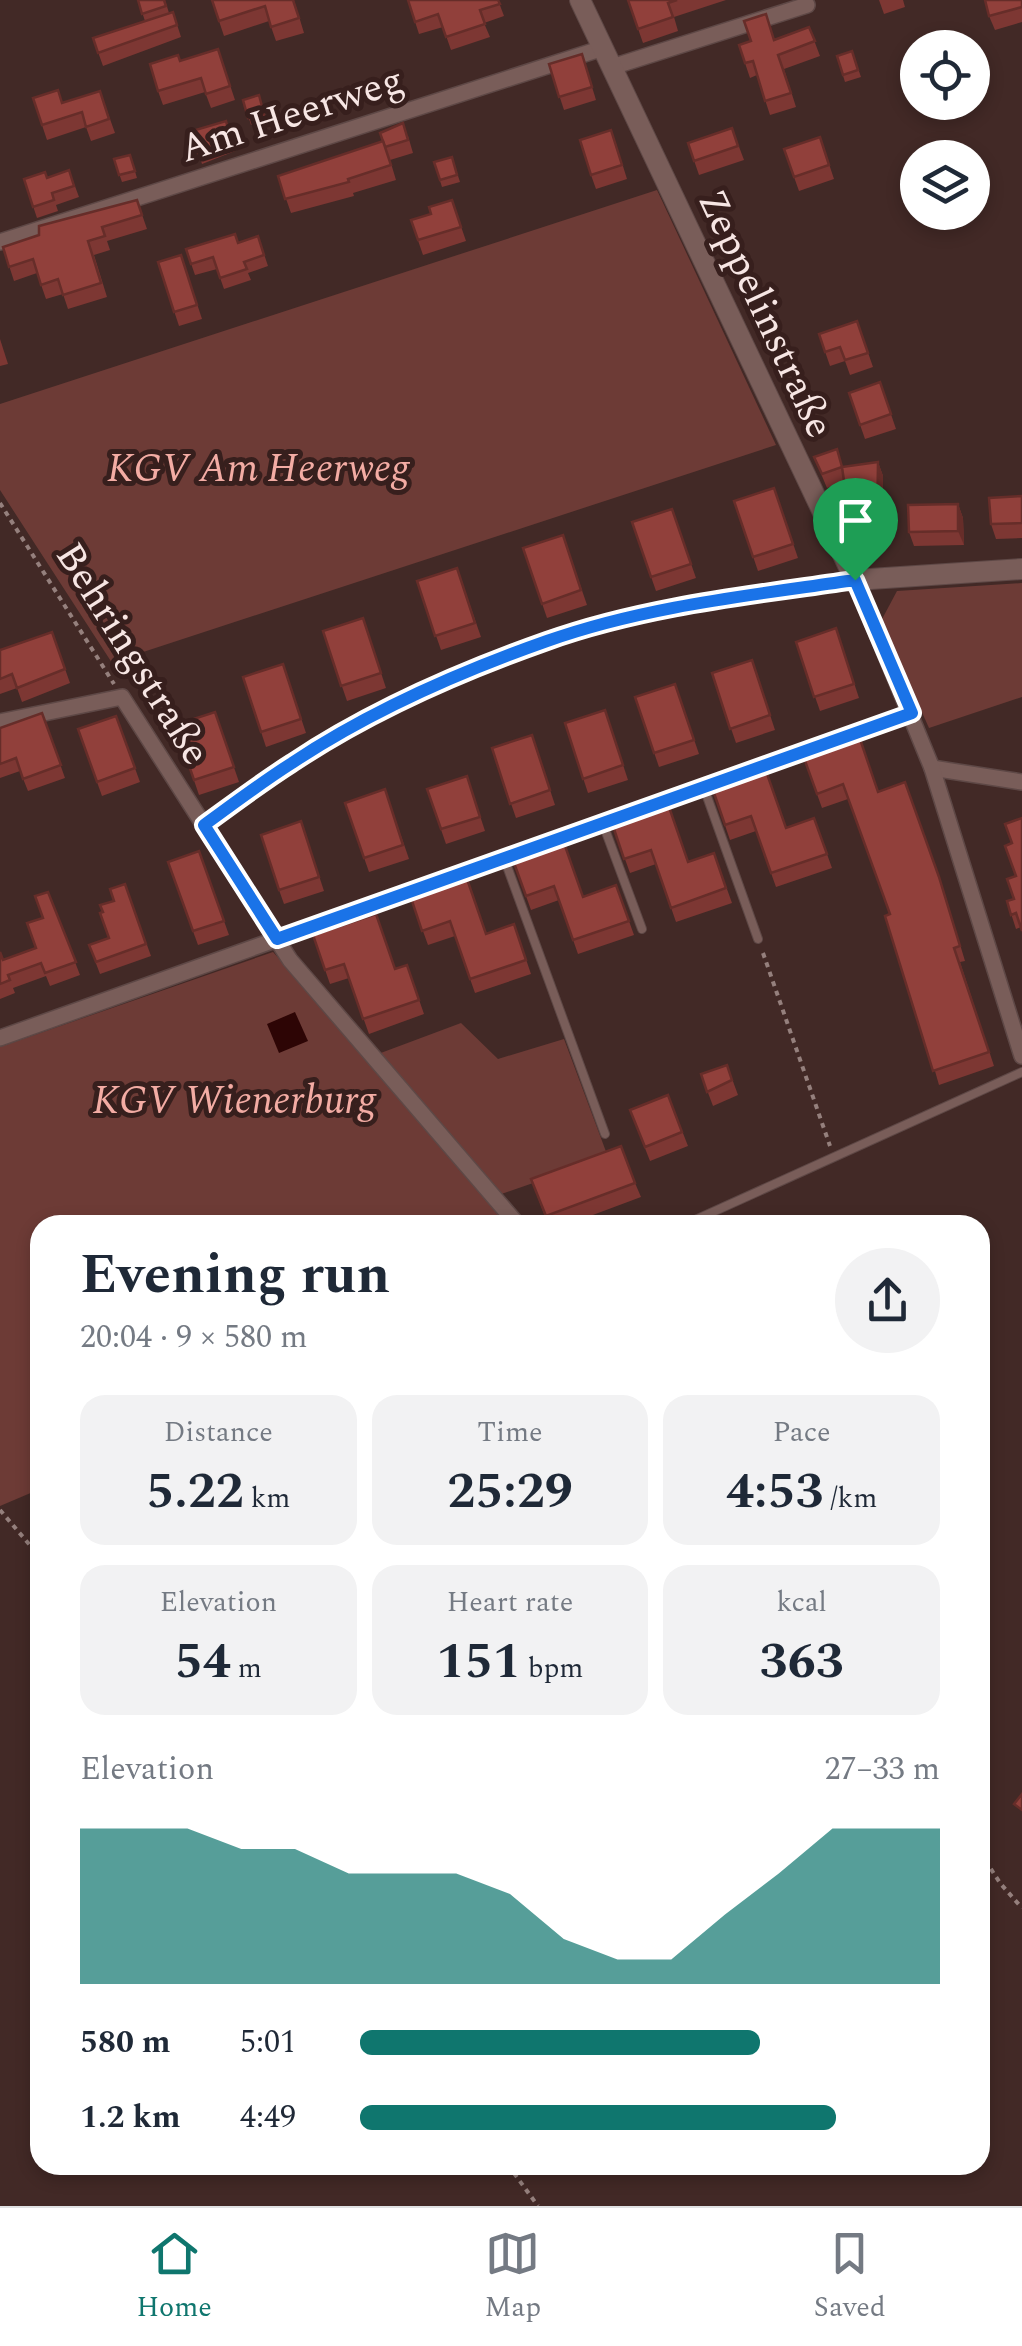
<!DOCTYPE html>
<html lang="en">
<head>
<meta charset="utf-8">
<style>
	:root { --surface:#fff; --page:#f2f2f3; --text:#1f2937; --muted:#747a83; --line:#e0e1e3; --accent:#0f766e }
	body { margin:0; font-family:Spectral,serif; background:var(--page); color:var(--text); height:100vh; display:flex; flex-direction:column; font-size:38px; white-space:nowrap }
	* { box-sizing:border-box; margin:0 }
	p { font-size:32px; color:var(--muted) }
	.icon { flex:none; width:55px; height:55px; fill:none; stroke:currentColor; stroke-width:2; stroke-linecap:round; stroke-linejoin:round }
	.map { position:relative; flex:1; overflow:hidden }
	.drawer { position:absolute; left:30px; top:1215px; width:960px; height:960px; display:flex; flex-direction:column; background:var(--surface); border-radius:30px; box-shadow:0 5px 15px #0003 }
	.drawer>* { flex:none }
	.controls { position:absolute; left:900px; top:30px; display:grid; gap:20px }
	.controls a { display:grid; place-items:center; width:90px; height:90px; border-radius:50%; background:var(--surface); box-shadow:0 5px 15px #0003; font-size:50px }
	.pin { position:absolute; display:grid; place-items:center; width:85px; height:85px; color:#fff; margin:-102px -42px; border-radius:50% 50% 50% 0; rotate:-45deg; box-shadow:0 0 10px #0007 }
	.pin .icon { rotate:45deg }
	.round { display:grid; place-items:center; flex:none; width:105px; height:105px; border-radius:52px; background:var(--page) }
	.head { display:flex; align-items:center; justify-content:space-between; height:170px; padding:0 50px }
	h1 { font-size:55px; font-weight:700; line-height:75px }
	.figures { display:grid; grid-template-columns:repeat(3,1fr); gap:15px; height:170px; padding:10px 50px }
	.figures div { display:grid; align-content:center; border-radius:25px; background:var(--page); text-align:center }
	.figures b { font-size:50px; font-weight:700 }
	.figures small { font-size:28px; font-weight:400 }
	.figures p { font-size:28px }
	.chart { height:280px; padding:20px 50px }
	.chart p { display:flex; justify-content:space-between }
	.chart svg { width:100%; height:180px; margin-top:10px; fill:var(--accent); opacity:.7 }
	ul { padding:0 50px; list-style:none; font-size:32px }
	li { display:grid; grid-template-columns:160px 120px 1fr; align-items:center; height:75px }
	li i { height:25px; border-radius:12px; background:var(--accent) }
	.tab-bar { display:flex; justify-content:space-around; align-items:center; height:140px; border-top:2px solid var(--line); background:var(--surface); font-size:28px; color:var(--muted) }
	.tab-bar a { display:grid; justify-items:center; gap:5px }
	.tab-bar .selected { color:var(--accent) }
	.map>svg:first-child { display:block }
</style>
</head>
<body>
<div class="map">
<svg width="1022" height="2206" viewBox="0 0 1022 2206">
	<rect width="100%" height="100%" fill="#422926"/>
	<g fill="#6d3b36">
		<path d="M 657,190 L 776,445 L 134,655 L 114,666 L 0,490 L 0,404 Z"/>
		<path d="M 1022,583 L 1022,697 L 929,728 L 881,621 L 897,591 Z"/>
		<path d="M 273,952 L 370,1057 L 461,1023 L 498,1059 L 564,1039 L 608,1157 L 490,1198 L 512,1225 L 40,1225 L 40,1489 L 0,1506 L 0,1047 Z"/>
	</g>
	<path fill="#2d0505" d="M 295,1012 L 308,1041 L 279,1053 L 267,1024 Z"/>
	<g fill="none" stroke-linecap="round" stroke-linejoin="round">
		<g stroke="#5e4846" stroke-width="10">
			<g id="service">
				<path d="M 704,788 L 758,939"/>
				<path d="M 603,824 L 642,929"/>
				<path d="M 504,858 L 605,1134"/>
				<path d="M 684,1225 L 1022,1072"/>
			</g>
		</g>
		<g stroke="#5e4846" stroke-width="18">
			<g id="minor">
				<path d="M 612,67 L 807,5"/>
				<path d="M 0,242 L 603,48"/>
				<path d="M 0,722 L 122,697 L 290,960 L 518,1225"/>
				<path d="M 932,768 L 1022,782"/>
				<path d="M 204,825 C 233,804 262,782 292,763 C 370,711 459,672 547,641 C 645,606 753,595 855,580 L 932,768 L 1022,1056"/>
				<path d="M 0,1038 L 911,713"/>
			</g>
		</g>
		<g stroke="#5e4846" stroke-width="22">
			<path id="tertiary" d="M 580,0 L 855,580 L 1022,569"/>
		</g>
		<g stroke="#95807d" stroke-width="4" stroke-dasharray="5 5" stroke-linecap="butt">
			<path d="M 0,503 L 114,684"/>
			<path d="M 763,953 L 830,1146"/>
			<path d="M 0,1510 L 40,1557"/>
			<path d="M 980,1852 L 1000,1883 L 1022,1908"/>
			<path d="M 508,2165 L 538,2206"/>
		</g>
		<use href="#service" stroke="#795d59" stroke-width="8"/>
		<use href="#minor" stroke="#795d59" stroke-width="15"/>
		<use href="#tertiary" stroke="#795d59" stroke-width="20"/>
	</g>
	<g fill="#7d3733">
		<path d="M 138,0 L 165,0 L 169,13 L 173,12 L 181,37 L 103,66 L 93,38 L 145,21 Z"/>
		<path d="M 212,0 L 294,0 L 304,33 L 276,41 L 269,21 L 224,36 Z"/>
		<path d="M 408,0 L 498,0 L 504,16 L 484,23 L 490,37 L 451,50 L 443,27 L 419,34 Z"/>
		<path d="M 628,0 L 726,0 L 674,17 L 678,31 L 643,43 Z"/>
		<path d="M 879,0 L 903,0 L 905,7 L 884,14 Z"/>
		<path d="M 1022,0 L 1022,22 L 995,30 L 989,16 Z"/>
		<path d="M 809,27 L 820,56 L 784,69 L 796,107 L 770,115 L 757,75 L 750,78 L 739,45 L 775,39 Z"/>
		<path d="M 218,49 L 235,100 L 211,108 L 205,92 L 163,105 L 158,91 L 180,61 Z"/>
		<path d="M 852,51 L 861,77 L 845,82 L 837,56 Z"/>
		<path d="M 582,54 L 596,100 L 564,110 L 549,64 Z"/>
		<path d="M 100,91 L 115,133 L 91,141 L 86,127 L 47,140 L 33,98 L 63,103 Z"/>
		<path d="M 259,95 L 267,121 L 251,125 L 243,100 Z"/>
		<path d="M 226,121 L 235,151 L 202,164 L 192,131 Z"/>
		<path d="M 732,128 L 744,160 L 699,175 L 688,143 Z"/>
		<path d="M 408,136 L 413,153 L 390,160 L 396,180 L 353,193 L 354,196 L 291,213 L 278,176 L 383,141 Z"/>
		<path d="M 820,137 L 834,179 L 799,191 L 784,149 Z"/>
		<path d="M 616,144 L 627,179 L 596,189 L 591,175 Z"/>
		<path d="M 130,155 L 137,178 L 122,182 L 114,159 Z"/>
		<path d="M 452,157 L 460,182 L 442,187 L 434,162 Z"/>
		<path d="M 69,170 L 79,197 L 56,205 L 58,211 L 37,218 L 24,179 L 47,178 Z"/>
		<path d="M 137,200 L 147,229 L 107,241 L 110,250 L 94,255 L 107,297 L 68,309 L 63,294 L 46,299 L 37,273 L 14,281 L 3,247 Z"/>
		<path d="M 452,200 L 466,241 L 423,255 L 411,220 L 431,214 Z"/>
		<path d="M 258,236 L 268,266 L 248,273 L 251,280 L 224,289 L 217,269 L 195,275 L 186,249 L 238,243 Z"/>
		<path d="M 181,255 L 202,319 L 179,326 L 158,262 Z"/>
		<path d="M 857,321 L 873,367 L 850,375 L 845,361 L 830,366 L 819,334 Z"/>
		<path d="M 0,339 L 8,364 L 0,366 Z"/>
		<path d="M 880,382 L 896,429 L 865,439 L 849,393 Z"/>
		<path d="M 814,457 L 843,467 L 878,462 L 883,476 L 882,543 L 852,542 L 844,521 L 848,509 L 844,482 L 827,488 Z"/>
		<path d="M 774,488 L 798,558 L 758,571 L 734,501 Z"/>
		<path d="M 1022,496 L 1022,538 L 996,539 L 991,524 Z"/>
		<path d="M 958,504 L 963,518 L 964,545 L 914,546 L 909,532 Z"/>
		<path d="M 672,509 L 696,578 L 656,591 L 632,522 Z"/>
		<path d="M 563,535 L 587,605 L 547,618 L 523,548 Z"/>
		<path d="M 457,568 L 481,637 L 441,650 L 417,581 Z"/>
		<path d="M 363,618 L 386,688 L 347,701 L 323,631 Z"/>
		<path d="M 836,628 L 859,698 L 820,711 L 796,642 Z"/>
		<path d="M 52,632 L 70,683 L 22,702 L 17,688 L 0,694 L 0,650 Z"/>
		<path d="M 752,660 L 775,730 L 736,743 L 712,673 Z"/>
		<path d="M 283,664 L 306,733 L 266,747 L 243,677 Z"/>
		<path d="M 675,684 L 699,754 L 659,767 L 635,697 Z"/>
		<path d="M 605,710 L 628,780 L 588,793 L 565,723 Z"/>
		<path d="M 215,712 L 239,782 L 199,795 L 175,725 Z"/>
		<path d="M 42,713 L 65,778 L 28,791 L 20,771 L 0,778 L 0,728 Z"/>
		<path d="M 116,716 L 140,782 L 102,796 L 78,729 Z"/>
		<path d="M 532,735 L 555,805 L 516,818 L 492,748 Z"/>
		<path d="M 804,758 L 879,792 L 944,891 L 965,961 L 960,962 L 994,1066 L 939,1085 L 890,914 L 848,799 L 822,808 Z"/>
		<path d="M 467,776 L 485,831 L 446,844 L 427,789 Z"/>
		<path d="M 385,789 L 409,859 L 369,872 L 345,803 Z"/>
		<path d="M 713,790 L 786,828 L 814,818 L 832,868 L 776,887 L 756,831 L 730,840 Z"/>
		<path d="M 1022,818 L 1021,927 L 1016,929 L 1007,901 L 1014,899 L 1016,876 L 1012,843 Z"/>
		<path d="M 301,821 L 324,891 L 284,904 L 279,890 Z"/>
		<path d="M 612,823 L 688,862 L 714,853 L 732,903 L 676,922 L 656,864 L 630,873 Z"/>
		<path d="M 199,851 L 229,935 L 198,945 L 168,862 Z"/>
		<path d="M 513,860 L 583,897 L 616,885 L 634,935 L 578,954 L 559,900 L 531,910 Z"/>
		<path d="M 125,884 L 151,956 L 100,974 L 89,945 L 109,938 L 103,912 L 114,901 Z"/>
		<path d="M 48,892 L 80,975 L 50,986 L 46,976 L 13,988 L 15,993 L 0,999 L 0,952 L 3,960 L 36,948 Z"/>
		<path d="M 410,895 L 486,934 L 514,924 L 531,974 L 475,993 L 455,936 L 428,945 Z"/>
		<path d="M 313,935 L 395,969 L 407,965 L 424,1014 L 369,1034 L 349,978 L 330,984 Z"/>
		<path d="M 727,1065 L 738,1095 L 713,1106 L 701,1074 Z"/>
		<path d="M 668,1095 L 688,1146 L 650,1161 L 630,1110 Z"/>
		<path d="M 531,1179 L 635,1183 L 641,1197 L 566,1225 L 548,1225 Z"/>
	</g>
	<g fill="#662d29">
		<path d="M 878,462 L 883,476 L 882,543 L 877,529 Z"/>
		<path d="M 958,504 L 963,518 L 964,545 L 958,531 Z"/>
	</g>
	<g fill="#91403b" stroke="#662d29" stroke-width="2.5">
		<path d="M 138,0 L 164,0 L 166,6 L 142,14 Z"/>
		<path d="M 212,0 L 293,0 L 299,18 L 271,27 L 265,6 L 219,21 Z"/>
		<path d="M 408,0 L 498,0 L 500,4 L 480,10 L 485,24 L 446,37 L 438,14 L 415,22 Z"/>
		<path d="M 628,0 L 677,0 L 668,3 L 673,17 L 638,29 Z"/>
		<path d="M 985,0 L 1022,0 L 1022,7 L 989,16 Z"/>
		<path d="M 173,12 L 177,25 L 98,53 L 93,38 Z"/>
		<path d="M 766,14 L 774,40 L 809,27 L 815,41 L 778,55 L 791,93 L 765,101 L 753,61 L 745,63 L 739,45 L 751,41 L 744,21 Z"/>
		<path d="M 218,49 L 230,86 L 206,94 L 201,78 L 158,91 L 150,64 L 178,55 L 180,61 Z"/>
		<path d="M 852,51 L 858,70 L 843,75 L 837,56 Z"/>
		<path d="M 582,54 L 592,87 L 559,97 L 549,64 Z"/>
		<path d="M 58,90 L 62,103 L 100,91 L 109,119 L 86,127 L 82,112 L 42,125 L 33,98 Z"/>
		<path d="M 259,95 L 264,114 L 248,118 L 243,100 Z"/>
		<path d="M 226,121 L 231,140 L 198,153 L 192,131 Z"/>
		<path d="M 403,123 L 408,140 L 385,147 L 380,133 Z"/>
		<path d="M 732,128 L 738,146 L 694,161 L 688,143 Z"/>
		<path d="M 611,130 L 622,165 L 591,175 L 580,140 Z"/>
		<path d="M 820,137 L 829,165 L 794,177 L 784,149 Z"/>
		<path d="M 383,141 L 391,165 L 348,179 L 349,182 L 285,199 L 278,176 Z"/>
		<path d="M 130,155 L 135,171 L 119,175 L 114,159 Z"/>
		<path d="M 452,157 L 457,175 L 440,180 L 434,162 Z"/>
		<path d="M 69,170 L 74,186 L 52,193 L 54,200 L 33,207 L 24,179 L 45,172 L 47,178 Z"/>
		<path d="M 137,200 L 142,215 L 102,227 L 105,236 L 88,241 L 101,283 L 63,295 L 58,279 L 41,285 L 33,259 L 9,267 L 3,247 L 39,235 L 39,226 Z"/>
		<path d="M 452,200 L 461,227 L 418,240 L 411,220 L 431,214 L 429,207 Z"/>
		<path d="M 235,234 L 238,243 L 258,236 L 264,255 L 244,262 L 247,269 L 220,278 L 213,257 L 191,264 L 186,249 Z"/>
		<path d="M 181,255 L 197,305 L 174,312 L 158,262 Z"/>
		<path d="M 857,321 L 868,353 L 845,360 L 840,347 L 825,352 L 819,334 Z"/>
		<path d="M 880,382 L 891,414 L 860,425 L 849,393 Z"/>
		<path d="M 837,449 L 842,467 L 822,474 L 814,457 Z"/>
		<path d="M 878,462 L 877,529 L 847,528 L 844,521 L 845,509 L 848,509 L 842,467 Z"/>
		<path d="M 774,488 L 793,544 L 753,557 L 734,501 Z"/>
		<path d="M 1022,496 L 1022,523 L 991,524 L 989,498 Z"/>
		<path d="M 958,504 L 958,531 L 909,532 L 908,505 Z"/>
		<path d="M 672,509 L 691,564 L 651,577 L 632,522 Z"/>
		<path d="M 563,535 L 581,590 L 542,604 L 523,548 Z"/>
		<path d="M 457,568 L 475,623 L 435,636 L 417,581 Z"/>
		<path d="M 363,618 L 381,673 L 341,686 L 323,631 Z"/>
		<path d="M 836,628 L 854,684 L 814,697 L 796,642 Z"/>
		<path d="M 52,632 L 65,669 L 17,688 L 12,674 L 0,679 L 0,650 Z"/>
		<path d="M 752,660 L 770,715 L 730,729 L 712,673 Z"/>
		<path d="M 283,664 L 301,719 L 261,732 L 243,677 Z"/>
		<path d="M 675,684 L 694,740 L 654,753 L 635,697 Z"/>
		<path d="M 605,710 L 623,765 L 583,779 L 565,723 Z"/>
		<path d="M 215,712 L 234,767 L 194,780 L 175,725 Z"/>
		<path d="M 42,713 L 61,765 L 23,779 L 16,758 L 0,764 L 0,728 Z"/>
		<path d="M 116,716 L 135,768 L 97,782 L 78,729 Z"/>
		<path d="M 532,735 L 550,790 L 510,804 L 492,748 Z"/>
		<path d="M 860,739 L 878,792 L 905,782 L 939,877 L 960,946 L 954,948 L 989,1052 L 933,1071 L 885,916 L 890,914 L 843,784 L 817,794 L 804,758 Z"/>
		<path d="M 766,771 L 786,828 L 814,818 L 827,854 L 771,873 L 751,816 L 725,825 L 713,790 Z"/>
		<path d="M 467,776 L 480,817 L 441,829 L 427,789 Z"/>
		<path d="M 385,789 L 403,845 L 364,858 L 345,803 Z"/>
		<path d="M 668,804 L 688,862 L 714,853 L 726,888 L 671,908 L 651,850 L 624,859 L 612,823 Z"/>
		<path d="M 1022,818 L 1022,931 L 1016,913 L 1011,915 L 1007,901 L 1014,899 L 1007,879 L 1016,876 L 1005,846 L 1012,843 L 1005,824 Z"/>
		<path d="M 301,821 L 319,877 L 279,890 L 261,835 Z"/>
		<path d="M 564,843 L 583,897 L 616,885 L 629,921 L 573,940 L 554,886 L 526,896 L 513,860 Z"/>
		<path d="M 199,851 L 224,921 L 193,931 L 168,862 Z"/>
		<path d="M 466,876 L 486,934 L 514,924 L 526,960 L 470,979 L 450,921 L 422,931 L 410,895 Z"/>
		<path d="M 125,884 L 146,944 L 96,962 L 89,945 L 109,938 L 100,913 L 103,912 L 100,905 L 114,901 L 110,889 Z"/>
		<path d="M 48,892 L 76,962 L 45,973 L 41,963 L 8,975 L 10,980 L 0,984 L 0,952 L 3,960 L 36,948 L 27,923 L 43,918 L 35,896 Z"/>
		<path d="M 376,914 L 395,969 L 407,965 L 419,1000 L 363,1019 L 344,964 L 325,970 L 313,935 Z"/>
		<path d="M 727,1065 L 732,1080 L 707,1092 L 701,1074 Z"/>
		<path d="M 668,1095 L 682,1132 L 645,1147 L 630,1110 Z"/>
		<path d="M 621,1146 L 635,1183 L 546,1216 L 531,1179 Z"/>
		<path d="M 1022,1794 L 1022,1810 L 1014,1804 Z"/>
	</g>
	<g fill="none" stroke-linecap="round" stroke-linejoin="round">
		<g stroke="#fff" stroke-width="20">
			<path id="route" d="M 855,580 L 912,713 L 277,939 L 204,825 C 233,804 262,782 292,763 C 370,711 459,672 547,641 C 645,606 753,595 855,580 Z"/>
		</g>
		<use href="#route" stroke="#1a73e8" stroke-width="12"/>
	</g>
	<g text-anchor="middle" stroke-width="10" stroke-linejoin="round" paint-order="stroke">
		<g font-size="40" fill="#f7e6e4" stroke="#371f1d">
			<text transform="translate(291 113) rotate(-18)" y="14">Am Heerweg</text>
			<text transform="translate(767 313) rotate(65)" y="14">Zeppelinstraße</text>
			<text transform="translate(134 653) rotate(58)" y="14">Behringstraße</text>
		</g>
		<g font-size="40" font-style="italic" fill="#f3aca4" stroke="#371f1d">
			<text x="258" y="481">KGV Am Heerweg</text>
			<text x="234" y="1113">KGV Wienerburg</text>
		</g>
	</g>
</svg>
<div class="controls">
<a><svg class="icon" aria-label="locate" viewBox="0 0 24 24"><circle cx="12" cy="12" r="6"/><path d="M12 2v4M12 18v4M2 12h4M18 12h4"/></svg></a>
<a><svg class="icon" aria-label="layers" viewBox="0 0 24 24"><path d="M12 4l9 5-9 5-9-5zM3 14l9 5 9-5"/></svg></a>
</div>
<div class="pin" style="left:855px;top:580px;background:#1e9e55"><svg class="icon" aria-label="arrive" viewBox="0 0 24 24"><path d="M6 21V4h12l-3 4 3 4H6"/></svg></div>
<section class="drawer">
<div class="head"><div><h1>Evening run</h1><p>20:04 · 9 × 580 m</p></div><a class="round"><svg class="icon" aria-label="share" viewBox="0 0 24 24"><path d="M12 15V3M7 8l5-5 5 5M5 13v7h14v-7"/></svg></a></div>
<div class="figures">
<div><p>Distance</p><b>5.22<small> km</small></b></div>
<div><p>Time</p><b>25:29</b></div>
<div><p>Pace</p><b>4:53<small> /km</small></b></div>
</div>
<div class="figures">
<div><p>Elevation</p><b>54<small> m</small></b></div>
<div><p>Heart rate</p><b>151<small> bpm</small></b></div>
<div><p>kcal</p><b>363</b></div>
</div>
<div class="chart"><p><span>Elevation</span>27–33 m</p>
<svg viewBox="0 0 160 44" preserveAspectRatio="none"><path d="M0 44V6L10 6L20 6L30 11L40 11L50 17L60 17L70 17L80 22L90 33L100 38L110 38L120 27L130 17L140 6L150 6L160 6V44z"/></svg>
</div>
<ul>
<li><b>580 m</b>5:01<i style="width:69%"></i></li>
<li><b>1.2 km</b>4:49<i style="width:82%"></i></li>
</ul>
</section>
</div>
<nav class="tab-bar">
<a class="selected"><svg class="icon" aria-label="home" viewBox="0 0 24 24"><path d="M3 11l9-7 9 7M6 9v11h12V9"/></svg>Home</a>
<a><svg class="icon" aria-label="map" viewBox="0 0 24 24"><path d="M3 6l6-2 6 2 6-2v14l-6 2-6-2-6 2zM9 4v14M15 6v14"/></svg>Map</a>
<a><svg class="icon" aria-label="saved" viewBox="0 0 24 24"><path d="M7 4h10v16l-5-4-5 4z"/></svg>Saved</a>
</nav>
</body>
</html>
